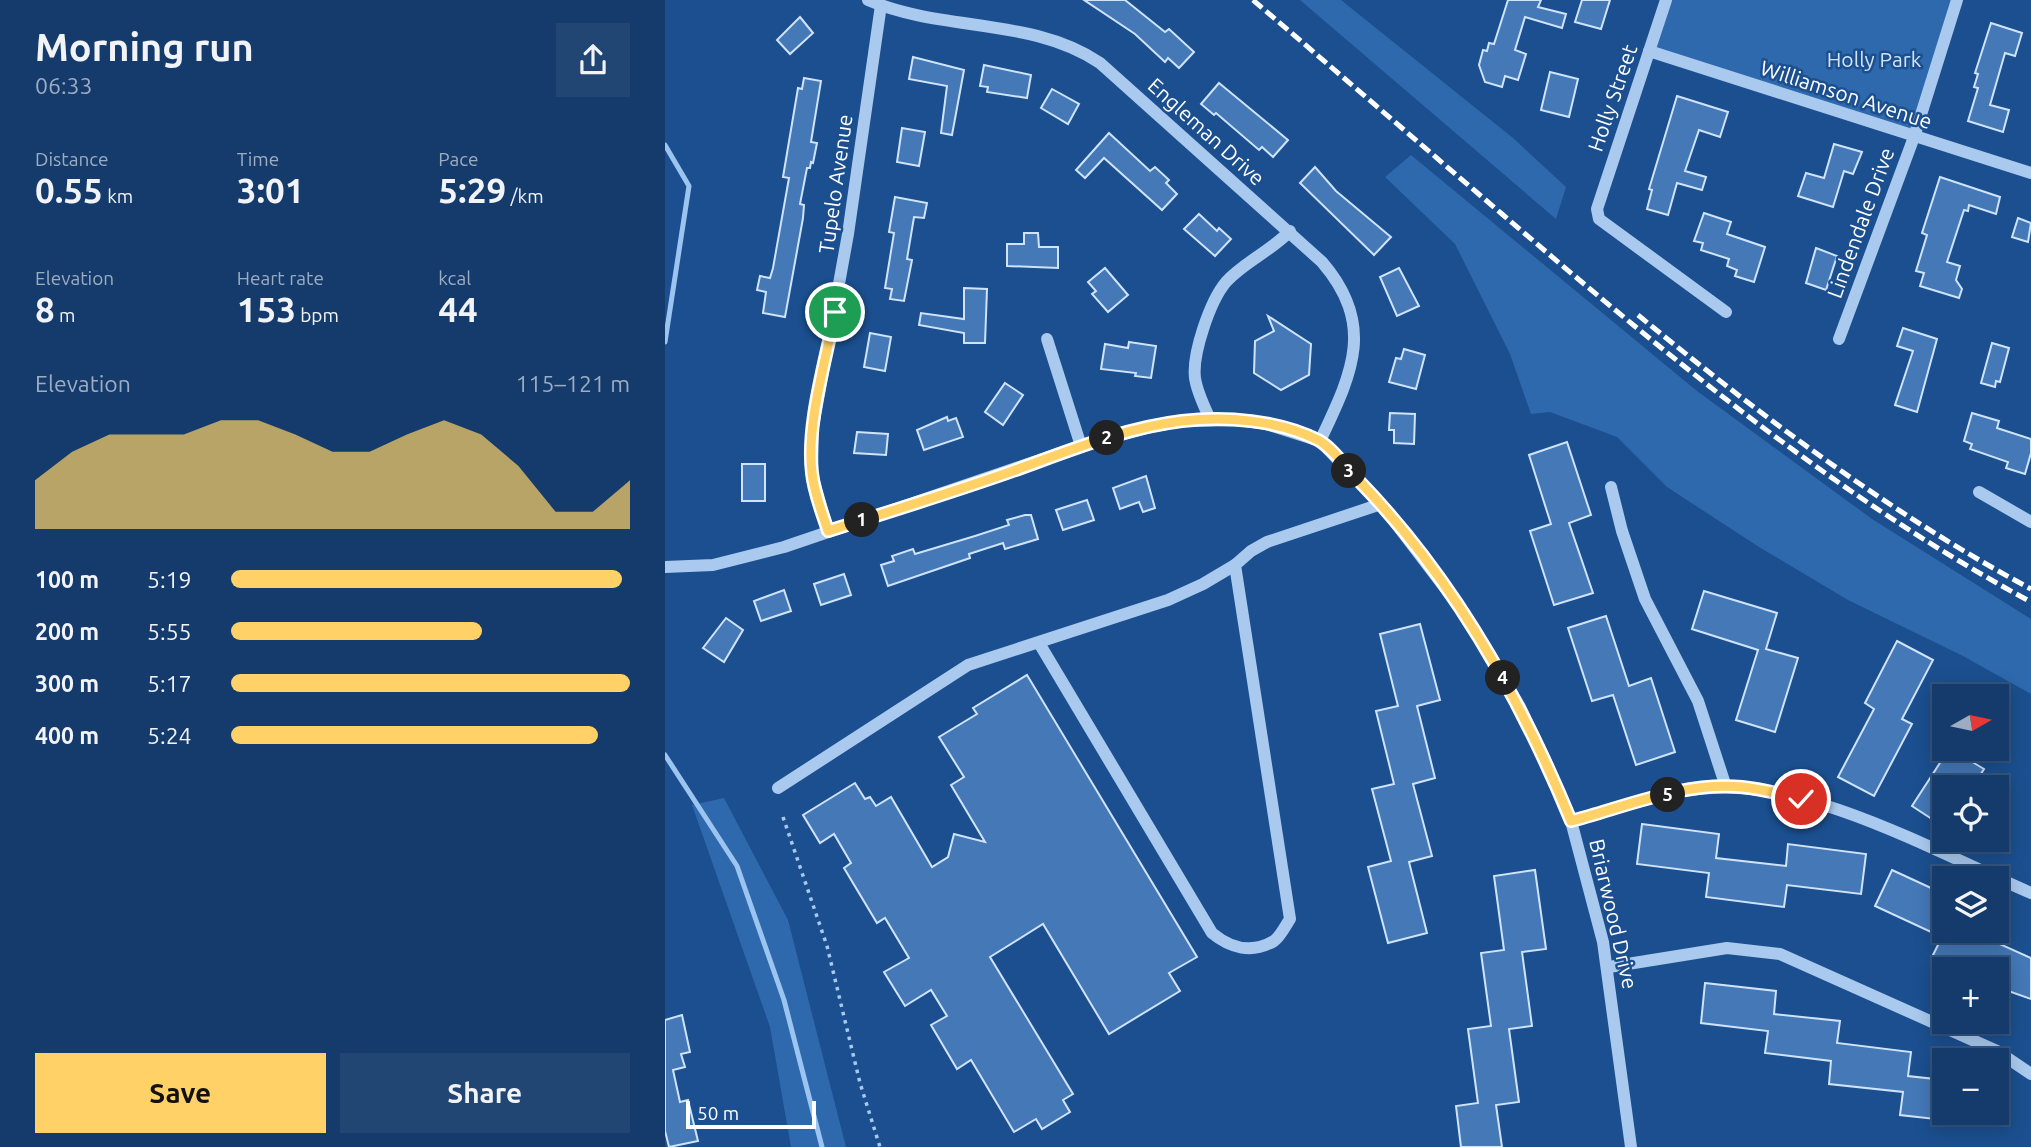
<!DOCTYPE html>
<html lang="en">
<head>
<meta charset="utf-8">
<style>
	:root { --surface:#143b6b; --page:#214673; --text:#f1f3f6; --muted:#9dadc1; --line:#33557e; --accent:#ffd166 }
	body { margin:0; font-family:Ubuntu,sans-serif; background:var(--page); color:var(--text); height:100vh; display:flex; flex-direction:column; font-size:26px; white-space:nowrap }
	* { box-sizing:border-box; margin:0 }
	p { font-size:23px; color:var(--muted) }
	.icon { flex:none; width:38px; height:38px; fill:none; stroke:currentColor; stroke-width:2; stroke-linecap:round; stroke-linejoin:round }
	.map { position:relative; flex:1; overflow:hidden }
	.drawer { display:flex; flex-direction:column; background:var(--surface); width:665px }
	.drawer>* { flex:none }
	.needle { width:46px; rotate:81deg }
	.fabs { position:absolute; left:1267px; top:684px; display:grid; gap:14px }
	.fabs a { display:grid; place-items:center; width:77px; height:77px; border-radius:0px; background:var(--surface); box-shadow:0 4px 18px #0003,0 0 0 2px var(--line); font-size:35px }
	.scale { position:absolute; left:21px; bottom:18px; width:130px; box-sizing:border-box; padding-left:7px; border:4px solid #fff; border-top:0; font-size:19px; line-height:24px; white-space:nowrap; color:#fff; -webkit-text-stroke:5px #1b4f8f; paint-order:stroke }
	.pin { position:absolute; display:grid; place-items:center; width:60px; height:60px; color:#fff; margin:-30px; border:4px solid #fff; border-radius:50%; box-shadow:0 2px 7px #0007 }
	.km { position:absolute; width:35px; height:35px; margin:-18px; border-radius:50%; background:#222; color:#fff; font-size:19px; line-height:35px; text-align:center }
	.round { display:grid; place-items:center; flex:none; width:74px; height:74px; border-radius:0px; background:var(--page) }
	.headline { display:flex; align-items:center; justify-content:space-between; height:119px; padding:0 35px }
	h1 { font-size:38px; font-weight:700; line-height:52px }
	.figures { display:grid; grid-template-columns:repeat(3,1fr); gap:10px; height:119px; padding:7px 35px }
	.figures div { display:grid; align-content:center }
	.figures b { font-size:35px; font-weight:700 }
	.figures small { font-size:19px; font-weight:400 }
	.figures p { font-size:19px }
	.chart { height:196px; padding:14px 35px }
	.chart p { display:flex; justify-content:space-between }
	.chart svg { width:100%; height:126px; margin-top:7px; fill:var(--accent); opacity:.7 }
	.button { display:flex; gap:14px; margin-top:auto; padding:14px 35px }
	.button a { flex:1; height:80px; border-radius:0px; background:var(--accent); color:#111; font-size:28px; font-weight:700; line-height:80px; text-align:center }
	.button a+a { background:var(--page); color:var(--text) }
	ul { padding:0 35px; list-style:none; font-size:23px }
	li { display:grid; grid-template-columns:112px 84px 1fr; align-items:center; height:52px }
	li i { height:18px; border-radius:9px; background:var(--accent) }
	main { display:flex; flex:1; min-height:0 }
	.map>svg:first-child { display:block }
</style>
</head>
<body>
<main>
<section class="drawer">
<div class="headline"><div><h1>Morning run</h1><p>06:33</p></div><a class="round"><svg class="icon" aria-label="share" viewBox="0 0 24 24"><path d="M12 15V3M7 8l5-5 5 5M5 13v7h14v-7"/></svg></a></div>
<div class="figures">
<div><p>Distance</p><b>0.55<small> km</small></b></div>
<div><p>Time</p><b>3:01</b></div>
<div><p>Pace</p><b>5:29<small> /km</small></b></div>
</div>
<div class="figures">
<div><p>Elevation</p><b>8<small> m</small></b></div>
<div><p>Heart rate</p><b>153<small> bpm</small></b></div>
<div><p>kcal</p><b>44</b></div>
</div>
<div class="chart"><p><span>Elevation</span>115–121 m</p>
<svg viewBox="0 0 160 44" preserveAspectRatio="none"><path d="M0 44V27L10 17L20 11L30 11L40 11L50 6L60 6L70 11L80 17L90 17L100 11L110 6L120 11L130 22L140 38L150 38L160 27V44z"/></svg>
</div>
<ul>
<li><b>100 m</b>5:19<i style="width:98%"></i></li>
<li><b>200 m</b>5:55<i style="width:63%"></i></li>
<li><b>300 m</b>5:17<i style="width:100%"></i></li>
<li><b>400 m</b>5:24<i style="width:92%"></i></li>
</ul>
<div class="button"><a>Save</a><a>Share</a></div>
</section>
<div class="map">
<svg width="1366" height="1147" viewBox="0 0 1366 1147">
	<rect width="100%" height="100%" fill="#1b4f8f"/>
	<g fill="#2e69ad">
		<path d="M 635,0 L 676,0 L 848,138 L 901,187 L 891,219 Z"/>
		<path d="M 1001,0 L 1292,0 L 1249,137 L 984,51 Z"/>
		<path d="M 746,155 L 1032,391 L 1207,519 L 1366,619 L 1366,694 L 1298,656 L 1183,600 L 1094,547 L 1002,487 L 952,437 L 885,412 L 866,414 L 845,354 L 790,244 L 720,177 Z"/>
		<path d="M 59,798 L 123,920 L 181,1147 L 126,1147 L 105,1027 L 27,805 Z"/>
	</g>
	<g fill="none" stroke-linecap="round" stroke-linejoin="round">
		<g stroke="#9cc4f0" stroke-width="5">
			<path d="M 0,145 L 24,186 L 0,342"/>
			<path d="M 0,755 L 72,866 L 119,1000 L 157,1147"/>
		</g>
	</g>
	<g fill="#4478b7" stroke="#cfe3fa" stroke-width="2">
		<path d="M 419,0 L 460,0 L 500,32 L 504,29 L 529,52 L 514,68 L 503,58 L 500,62 L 470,34 Z"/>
		<path d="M 843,0 L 876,0 L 873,7 L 901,14 L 897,28 L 860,17 L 850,50 L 861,54 L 853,80 L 840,76 L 837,87 L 820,82 L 814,65 L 818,50 L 822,51 L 824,43 L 829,44 Z"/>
		<path d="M 917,0 L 945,0 L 936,29 L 910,22 Z"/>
		<path d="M 135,17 L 148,33 L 125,54 L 112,40 Z"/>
		<path d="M 1326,23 L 1357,33 L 1350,56 L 1340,53 L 1325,105 L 1344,110 L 1338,132 L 1303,121 L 1313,88 L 1309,87 L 1313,74 L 1310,73 Z"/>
		<path d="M 248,57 L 299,70 L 287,135 L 276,133 L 282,86 L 244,79 Z"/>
		<path d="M 319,65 L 366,75 L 362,98 L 322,92 L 323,87 L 315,86 Z"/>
		<path d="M 885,72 L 913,79 L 904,117 L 876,110 Z"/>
		<path d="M 139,78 L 156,81 L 146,142 L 152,143 L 148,163 L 146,162 L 145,168 L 142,168 L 135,204 L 139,205 L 138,218 L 120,317 L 98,313 L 101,292 L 92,290 L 95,276 L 105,278 L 108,268 L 124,178 L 118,177 L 133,88 L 137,89 Z"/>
		<path d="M 554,83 L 623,140 L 608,157 L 597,147 L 594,150 L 551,113 L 549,115 L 536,104 Z"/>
		<path d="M 387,89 L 414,104 L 403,124 L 376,108 Z"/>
		<path d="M 1012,96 L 1063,112 L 1055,137 L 1034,130 L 1020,171 L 1041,177 L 1037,190 L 1012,183 L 1003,215 L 982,209 L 987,190 L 984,189 Z"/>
		<path d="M 237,128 L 260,132 L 254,166 L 232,162 Z"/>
		<path d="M 444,133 L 485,171 L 490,167 L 504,180 L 501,183 L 512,194 L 497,210 L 439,158 L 420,178 L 411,170 Z"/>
		<path d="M 1169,144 L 1197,152 L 1188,174 L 1179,171 L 1168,207 L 1133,196 L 1141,173 L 1159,178 Z"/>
		<path d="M 650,167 L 671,191 L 726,237 L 709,255 L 635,183 Z"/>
		<path d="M 1275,177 L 1335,197 L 1331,214 L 1304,205 L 1303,211 L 1299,210 L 1282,262 L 1295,266 L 1291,280 L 1297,289 L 1294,298 L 1255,286 L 1259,273 L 1251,271 L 1262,235 L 1257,233 Z"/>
		<path d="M 230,197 L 262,203 L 259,218 L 249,217 L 242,259 L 247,260 L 239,301 L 225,299 L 227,289 L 220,288 L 229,233 L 224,232 Z"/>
		<path d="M 1039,213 L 1066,222 L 1062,234 L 1100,247 L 1089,282 L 1070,276 L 1072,270 L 1062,266 L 1064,259 L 1036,250 L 1038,243 L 1029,241 Z"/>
		<path d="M 534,214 L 552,231 L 554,228 L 566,239 L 550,256 L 519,229 Z"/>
		<path d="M 1353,218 L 1366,223 L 1363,242 L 1347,237 Z"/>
		<path d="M 359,233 L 373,233 L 374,247 L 393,247 L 393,268 L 342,266 L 342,244 L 359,244 Z"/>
		<path d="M 1151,248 L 1172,256 L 1161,290 L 1141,283 Z"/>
		<path d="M 440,268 L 463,295 L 443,312 L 427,294 L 431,291 L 423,282 Z"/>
		<path d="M 734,268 L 754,306 L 732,316 L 715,277 Z"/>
		<path d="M 299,288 L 322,289 L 320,343 L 299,343 L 299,333 L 254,325 L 256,313 L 299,319 Z"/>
		<path d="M 603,316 L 646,344 L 644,375 L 616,390 L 589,373 L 590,341 L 609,331 Z"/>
		<path d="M 1238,328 L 1272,339 L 1252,412 L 1230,405 L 1248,351 L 1232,346 Z"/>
		<path d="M 205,333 L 226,337 L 220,371 L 199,367 Z"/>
		<path d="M 464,342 L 491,346 L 486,378 L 470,376 L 471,373 L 436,369 L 440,344 L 463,348 Z"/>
		<path d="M 1327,343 L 1344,348 L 1335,382 L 1331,381 L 1330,387 L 1316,383 Z"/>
		<path d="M 739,349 L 760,355 L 751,389 L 724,382 L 731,358 L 736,359 Z"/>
		<path d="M 340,383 L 358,395 L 338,425 L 320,412 Z"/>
		<path d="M 725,413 L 750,414 L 749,444 L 729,443 L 729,430 L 724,430 Z"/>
		<path d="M 1307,413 L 1334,421 L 1332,428 L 1366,439 L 1366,453 L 1360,474 L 1341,468 L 1343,462 L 1305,449 L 1307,444 L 1299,441 Z"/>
		<path d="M 282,417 L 283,421 L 291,418 L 298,437 L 259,450 L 252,430 Z"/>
		<path d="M 192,432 L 223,434 L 221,455 L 189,453 Z"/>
		<path d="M 902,442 L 926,515 L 904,523 L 928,593 L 889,605 L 865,531 L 886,524 L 864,455 Z"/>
		<rect x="77" y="464" width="23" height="37"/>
		<path d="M 481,476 L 490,508 L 478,512 L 474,502 L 455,509 L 448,488 Z"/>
		<path d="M 422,500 L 429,520 L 398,530 L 391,510 Z"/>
		<path d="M 360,515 L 366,515 L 373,539 L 340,549 L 338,543 L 304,554 L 305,558 L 223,586 L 216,565 L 229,561 L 227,556 L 248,549 L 250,554 L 310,536 L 344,525 L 342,520 Z"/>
		<path d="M 179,574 L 186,595 L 156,605 L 149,584 Z"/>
		<path d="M 119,590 L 126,611 L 96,621 L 89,601 Z"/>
		<path d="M 1039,591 L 1112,613 L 1101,649 L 1133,658 L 1110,732 L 1071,720 L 1093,650 L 1027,629 Z"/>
		<path d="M 941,616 L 964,686 L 986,678 L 1010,752 L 971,765 L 948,695 L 927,701 L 903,628 Z"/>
		<path d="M 61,618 L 78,630 L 59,662 L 38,648 Z"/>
		<path d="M 755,624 L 775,700 L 752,706 L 770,778 L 748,784 L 767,856 L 744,862 L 762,933 L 723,943 L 703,867 L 726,861 L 707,789 L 729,784 L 711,711 L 733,706 L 715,634 Z"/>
		<path d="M 1232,641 L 1268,660 L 1237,719 L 1247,724 L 1209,796 L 1173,777 L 1209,709 L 1200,703 Z"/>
		<path d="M 362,675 L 532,957 L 504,973 L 515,991 L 444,1034 L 378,924 L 325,957 L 408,1094 L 398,1100 L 405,1112 L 377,1129 L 371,1119 L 349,1132 L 306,1060 L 292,1069 L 266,1025 L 282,1016 L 266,990 L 240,1006 L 219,972 L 244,958 L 220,918 L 212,923 L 179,868 L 186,863 L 169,834 L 155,843 L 138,815 L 190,783 L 200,799 L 205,797 L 211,806 L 226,797 L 267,867 L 283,857 L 289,834 L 320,842 L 286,785 L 299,777 L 274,737 L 312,714 L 308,708 Z"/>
		<path d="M 1284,749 L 1318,749 L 1309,763 L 1319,769 L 1307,788 L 1279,788 L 1279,827 L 1247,806 Z"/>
		<path d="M 977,824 L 1054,834 L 1051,858 L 1121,866 L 1123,844 L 1201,854 L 1196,894 L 1122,885 L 1119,907 L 1041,897 L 1044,873 L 972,864 Z"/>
		<path d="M 870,870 L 881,949 L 857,952 L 867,1026 L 844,1029 L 854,1102 L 831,1105 L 837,1147 L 796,1147 L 791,1106 L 813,1103 L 803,1029 L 826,1026 L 816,953 L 839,950 L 829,876 Z"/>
		<path d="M 1227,870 L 1279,894 L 1279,931 L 1306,931 L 1366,958 L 1366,999 L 1332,987 L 1332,970 L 1294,970 L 1267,957 L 1277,937 L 1210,906 Z"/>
		<path d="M 1040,983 L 1111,991 L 1109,1014 L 1175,1021 L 1172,1043 L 1246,1052 L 1243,1076 L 1279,1080 L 1279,1120 L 1235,1115 L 1238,1092 L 1164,1084 L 1166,1061 L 1100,1053 L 1103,1031 L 1036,1023 Z"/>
		<path d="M 17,1015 L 25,1052 L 16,1054 L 20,1067 L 8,1070 L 15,1102 L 23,1100 L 33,1141 L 4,1147 L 0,1131 L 0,1020 Z"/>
	</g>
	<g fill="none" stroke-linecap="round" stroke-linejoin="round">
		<path stroke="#a9c9ee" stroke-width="3.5" stroke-dasharray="3.5 5" stroke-linecap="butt" d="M 118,817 L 162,946 L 195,1083 L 215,1147"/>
		<g stroke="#a9c9ee" stroke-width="12">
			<path d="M 203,0 C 277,32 367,17 435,63 L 657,262 C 712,326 686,375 655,441"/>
			<path d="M 1001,0 L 932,209 L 934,219 L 1061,312"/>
			<path d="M 984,51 L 1366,173"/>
			<path d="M 382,339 L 416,446"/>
			<path d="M 1174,339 L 1249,137 L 1292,0"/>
			<path d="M 545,419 C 539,406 532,392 530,378 C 527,354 545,301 561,282 C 579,262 606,251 625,231"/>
			<path d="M 946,487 L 957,531 L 980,599 L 1033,701 L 1061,787"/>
			<path d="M 1314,492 L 1366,522"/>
			<path d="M 163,531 L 147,474 L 148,427 L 183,234 L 216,5"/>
			<path d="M 0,567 L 48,565 L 119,547 L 416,446 L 489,426 L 518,421 L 573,420 L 601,424 L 655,441 L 716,504 L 800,614 L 855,707 L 879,757 L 906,821 L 938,942 L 966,1147"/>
			<path d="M 374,643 L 547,933 C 565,948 587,954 609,941 C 615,937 621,925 625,919 L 570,565 L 586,551 L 602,542 L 716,504"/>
			<path d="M 113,788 L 303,665 L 503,600 L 538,584 L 570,565"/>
			<path d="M 906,821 C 951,809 998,791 1045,788 C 1145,780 1275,854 1366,893"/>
			<path d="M 944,967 L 1062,948 L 1115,954 L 1332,1051 L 1366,1074"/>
		</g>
		<g stroke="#fff" stroke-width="5" stroke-dasharray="12 5" stroke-linecap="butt">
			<path d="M 588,0 C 671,71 754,143 837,214 C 1002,356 1173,498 1366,602"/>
			<path d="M 973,315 C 1096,416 1226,514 1366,589"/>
		</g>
	</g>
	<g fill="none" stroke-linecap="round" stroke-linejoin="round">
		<g stroke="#fff" stroke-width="14">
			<path id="route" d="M 170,312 C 161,361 141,424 147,473 C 149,493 157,512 163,531 C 224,512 285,493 345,472 C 401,452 458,428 517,421 C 561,416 613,420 653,440 C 668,448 682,469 694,481 C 788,578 855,697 906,821 C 960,807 1020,781 1077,787 C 1097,789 1116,794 1136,799"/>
		</g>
		<use href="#route" stroke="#ffd166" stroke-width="9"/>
	</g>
	<g text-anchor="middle" stroke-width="5" stroke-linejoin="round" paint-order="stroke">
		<g font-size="21" fill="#cfe3fa" stroke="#1b4f8f">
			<text x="1209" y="67">Holly Park</text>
		</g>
		<g font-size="21" fill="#fff" stroke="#1b4f8f">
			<text transform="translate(1181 95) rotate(18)" y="7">Williamson Avenue</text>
			<text transform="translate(948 98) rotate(-71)" y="7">Holly Street</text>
			<text transform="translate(541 132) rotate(42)" y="7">Engleman Drive</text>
			<text transform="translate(171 184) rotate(-82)" y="7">Tupelo Avenue</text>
			<text transform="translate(1196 223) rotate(-70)" y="7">Lindendale Drive</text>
			<text transform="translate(948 914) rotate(77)" y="7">Briarwood Drive</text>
		</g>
	</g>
</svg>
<div class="fabs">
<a><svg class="needle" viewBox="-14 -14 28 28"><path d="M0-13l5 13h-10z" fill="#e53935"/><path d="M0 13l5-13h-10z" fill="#9dadc1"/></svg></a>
<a><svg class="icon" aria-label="locate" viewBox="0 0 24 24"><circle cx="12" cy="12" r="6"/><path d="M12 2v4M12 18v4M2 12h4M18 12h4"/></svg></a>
<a><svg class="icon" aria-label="layers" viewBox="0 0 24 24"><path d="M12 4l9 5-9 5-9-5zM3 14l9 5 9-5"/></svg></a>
<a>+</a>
<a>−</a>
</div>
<div class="scale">50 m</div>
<div class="pin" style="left:170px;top:312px;background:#1e9e55"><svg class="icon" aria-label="arrive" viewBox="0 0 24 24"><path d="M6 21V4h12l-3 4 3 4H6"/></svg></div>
<div class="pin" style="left:1136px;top:799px;background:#d93025"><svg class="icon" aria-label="check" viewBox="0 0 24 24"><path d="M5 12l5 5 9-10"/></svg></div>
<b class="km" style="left:197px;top:520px">1</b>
<b class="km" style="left:442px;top:438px">2</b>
<b class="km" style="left:684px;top:471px">3</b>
<b class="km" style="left:838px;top:678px">4</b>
<b class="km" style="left:1003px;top:795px">5</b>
</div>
</main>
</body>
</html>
